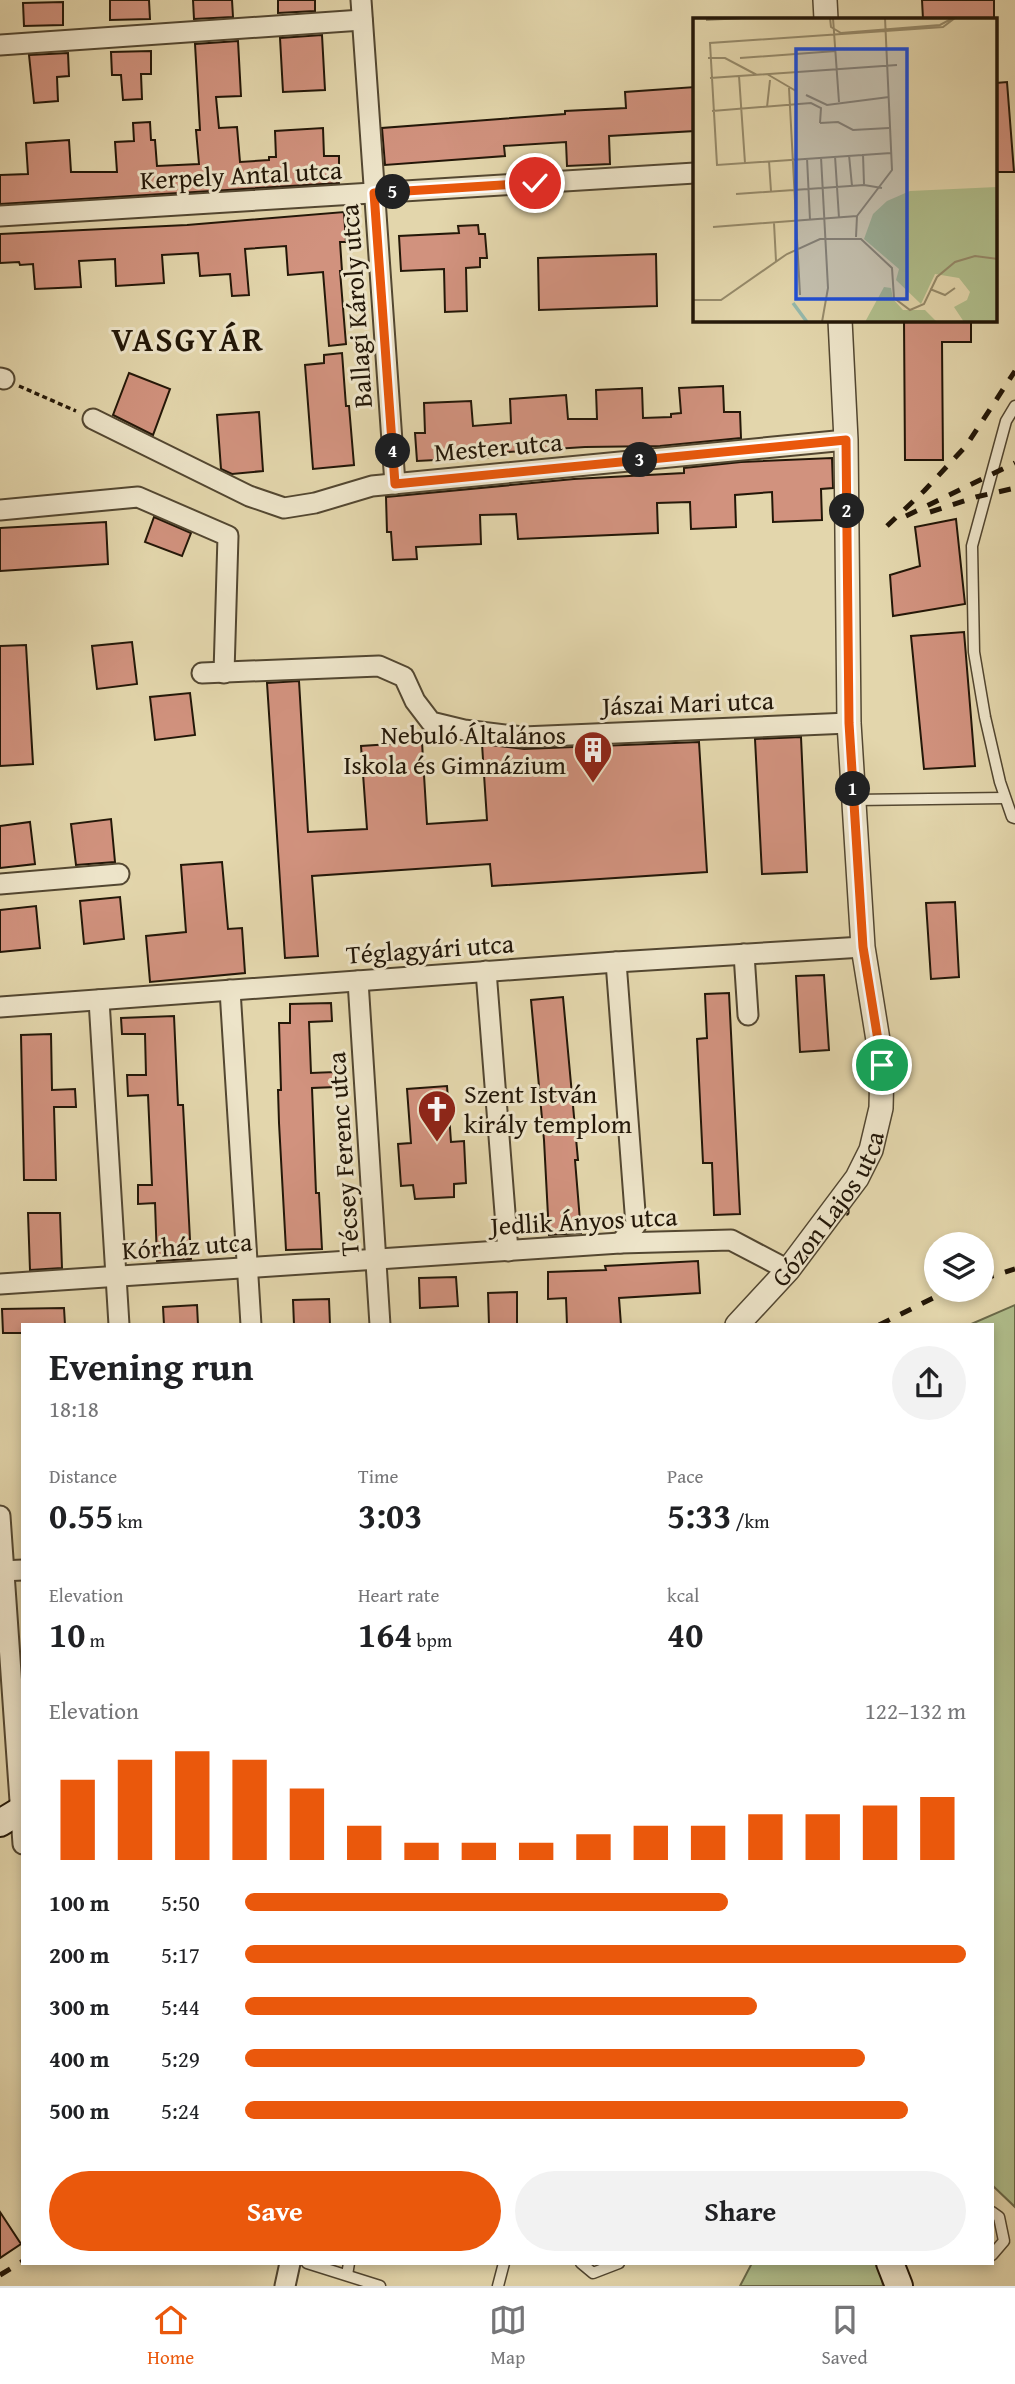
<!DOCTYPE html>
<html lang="en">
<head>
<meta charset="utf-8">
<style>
	:root { --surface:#fff; --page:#f2f2f2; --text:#202124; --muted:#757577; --line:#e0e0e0; --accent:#ea580c }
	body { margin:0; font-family:"Gentium Book Plus",serif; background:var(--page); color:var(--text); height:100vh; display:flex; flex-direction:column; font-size:26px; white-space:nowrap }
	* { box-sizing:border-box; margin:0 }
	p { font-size:23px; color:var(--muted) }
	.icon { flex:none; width:38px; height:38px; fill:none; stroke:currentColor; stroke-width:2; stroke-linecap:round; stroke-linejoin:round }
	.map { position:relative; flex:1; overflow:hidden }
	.side { position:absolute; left:21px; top:1323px; width:973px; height:942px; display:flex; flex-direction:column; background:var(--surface); border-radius:0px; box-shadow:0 4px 10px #0003 }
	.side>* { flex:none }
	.fabs { position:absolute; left:924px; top:1232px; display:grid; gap:14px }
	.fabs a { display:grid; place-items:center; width:70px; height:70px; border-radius:50%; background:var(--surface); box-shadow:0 4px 10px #0003; font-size:35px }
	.pin { position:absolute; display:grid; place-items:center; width:60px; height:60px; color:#fff; margin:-30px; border:4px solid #fff; border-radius:50%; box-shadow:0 2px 7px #0007 }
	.km { position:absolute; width:35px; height:35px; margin:-18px; border-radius:50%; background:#222; color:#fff; font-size:19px; line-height:35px; text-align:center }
	.round { display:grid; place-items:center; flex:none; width:74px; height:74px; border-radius:37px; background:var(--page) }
	.summary { display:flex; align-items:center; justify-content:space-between; height:119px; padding:0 28px }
	h1 { font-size:38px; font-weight:600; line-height:52px }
	.metrics { display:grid; grid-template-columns:repeat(3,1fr); gap:10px; height:119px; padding:7px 28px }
	.metrics div { display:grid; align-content:center }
	.metrics b { font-size:35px; font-weight:600 }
	.metrics small { font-size:19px; font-weight:400 }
	.metrics p { font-size:19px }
	.chart { height:196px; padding:14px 28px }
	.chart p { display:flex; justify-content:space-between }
	.chart svg { width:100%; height:126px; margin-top:7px; stroke:var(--accent); stroke-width:6 }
	.cta { display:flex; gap:14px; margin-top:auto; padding:14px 28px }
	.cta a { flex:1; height:80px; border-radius:42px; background:var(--accent); color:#fff; font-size:28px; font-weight:600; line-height:80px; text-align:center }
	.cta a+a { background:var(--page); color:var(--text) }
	ul { padding:0 28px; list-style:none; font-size:23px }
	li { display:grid; grid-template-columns:112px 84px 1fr; align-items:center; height:52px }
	li i { height:18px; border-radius:9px; background:var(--accent) }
	.dock { display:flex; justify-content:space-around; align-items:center; height:98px; border-top:2px solid var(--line); background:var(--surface); font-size:19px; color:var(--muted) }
	.dock a { display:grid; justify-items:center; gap:4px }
	.dock .current { color:var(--accent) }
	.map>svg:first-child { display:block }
</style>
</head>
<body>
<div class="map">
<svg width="1015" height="2286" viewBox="0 0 1015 2286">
	<rect width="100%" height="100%" fill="#e3d6ac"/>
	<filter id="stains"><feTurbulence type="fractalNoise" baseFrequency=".00286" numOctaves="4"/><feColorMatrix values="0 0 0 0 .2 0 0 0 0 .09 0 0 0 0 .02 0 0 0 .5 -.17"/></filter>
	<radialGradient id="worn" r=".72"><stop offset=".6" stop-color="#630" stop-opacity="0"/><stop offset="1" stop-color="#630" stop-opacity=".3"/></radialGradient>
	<g fill="#b0be8c" stroke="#6a6a4a" stroke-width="2">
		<path d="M 1015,1305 L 1015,2207 L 992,2185 L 992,1325 L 969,1325 Z"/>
		<path d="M 752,2263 L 880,2263 L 883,2286 L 740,2286 Z"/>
	</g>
	<g fill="#d1927e" stroke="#231708" stroke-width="2">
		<path d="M 110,0 L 149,0 L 150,19 L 110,20 Z"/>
		<path d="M 193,0 L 232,0 L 233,17 L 194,19 Z"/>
		<path d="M 278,0 L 315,0 L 315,11 L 278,13 Z"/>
		<path d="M 922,0 L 994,0 L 994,19 L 923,19 Z"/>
		<path d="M 63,2 L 63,25 L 24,26 L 23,3 Z"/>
		<path d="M 322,35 L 325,90 L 283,92 L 280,38 Z"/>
		<path d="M 238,41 L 241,96 L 216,97 L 219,128 L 237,127 L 240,162 L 269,160 L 269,157 L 276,157 L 275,131 L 323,128 L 324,156 L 339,156 L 339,183 L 0,204 L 0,175 L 28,174 L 26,143 L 69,140 L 71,172 L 117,172 L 115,142 L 134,141 L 133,123 L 150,122 L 151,140 L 155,140 L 157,166 L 199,164 L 196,130 L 200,130 L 195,44 Z"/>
		<path d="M 151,51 L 151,74 L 141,74 L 142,99 L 123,100 L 121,75 L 112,75 L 111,52 Z"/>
		<path d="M 68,53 L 69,76 L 57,77 L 58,101 L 34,103 L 29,55 Z"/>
		<path d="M 1007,82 L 1014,172 L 996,172 L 996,83 Z"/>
		<path d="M 695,87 L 695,131 L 609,136 L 610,164 L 567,166 L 566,142 L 504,146 L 505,156 L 385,165 L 382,128 L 565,114 L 565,111 L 626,108 L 625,92 Z"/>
		<path d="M 344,212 L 346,242 L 340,242 L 342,271 L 340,271 L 346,344 L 329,346 L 323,272 L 288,275 L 286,246 L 245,249 L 249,295 L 232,296 L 230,274 L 200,276 L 198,253 L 162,255 L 164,283 L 116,286 L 115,259 L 79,261 L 81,287 L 35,289 L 33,264 L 20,265 L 19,262 L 0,263 L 0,234 L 187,225 Z"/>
		<path d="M 478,225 L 479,234 L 485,234 L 487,258 L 480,258 L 480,267 L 466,268 L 467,311 L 445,312 L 444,269 L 401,271 L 399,236 L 459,233 L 458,226 Z"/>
		<path d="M 656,254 L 657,306 L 539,310 L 538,258 Z"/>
		<path d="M 904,320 L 971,320 L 971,342 L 942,342 L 943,460 L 905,460 Z"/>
		<path d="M 342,353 L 346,406 L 349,406 L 354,465 L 313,469 L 305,365 L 324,363 L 324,355 Z"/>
		<path d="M 129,373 L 170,389 L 153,435 L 113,415 Z"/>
		<path d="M 723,386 L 724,412 L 740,412 L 741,438 L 660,446 L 585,447 L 494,453 L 494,457 L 417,461 L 415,433 L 425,433 L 424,403 L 471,401 L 473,426 L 511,423 L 510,399 L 566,395 L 568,419 L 597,419 L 596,390 L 642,388 L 643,418 L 671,417 L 671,414 L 681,413 L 679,388 Z"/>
		<path d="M 259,412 L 263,471 L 232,474 L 221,469 L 217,415 Z"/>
		<path d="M 832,458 L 833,488 L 821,489 L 822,520 L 773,522 L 772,492 L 735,495 L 736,527 L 691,529 L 690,502 L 657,503 L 658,533 L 518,539 L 516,514 L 480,515 L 481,544 L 416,547 L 417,559 L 393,560 L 391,532 L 387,532 L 386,497 L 574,479 L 684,473 L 684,468 L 741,462 Z"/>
		<path d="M 154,517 L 191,533 L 182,556 L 145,542 Z"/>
		<path d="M 956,519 L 965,604 L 893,616 L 890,575 L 920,566 L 915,527 Z"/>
		<path d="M 106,522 L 108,564 L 0,571 L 0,528 Z"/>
		<path d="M 964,632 L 975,766 L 924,769 L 911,636 Z"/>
		<path d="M 132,642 L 137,684 L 97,689 L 92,646 Z"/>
		<path d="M 26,645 L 33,764 L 0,766 L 0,646 Z"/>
		<path d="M 299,681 L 308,832 L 367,829 L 361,746 L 422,742 L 427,824 L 487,820 L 482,744 L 524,749 L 699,742 L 707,872 L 492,886 L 490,864 L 312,876 L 318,956 L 285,958 L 267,683 Z"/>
		<path d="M 190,693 L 195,735 L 155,740 L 150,697 Z"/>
		<path d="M 801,737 L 807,872 L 762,874 L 755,739 Z"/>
		<path d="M 111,819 L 115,862 L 76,865 L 71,824 Z"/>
		<path d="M 30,822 L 35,864 L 0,868 L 0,826 Z"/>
		<path d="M 222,862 L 228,929 L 242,928 L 245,973 L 150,982 L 146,936 L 186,932 L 181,865 Z"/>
		<path d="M 120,897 L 124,939 L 84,944 L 80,901 Z"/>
		<path d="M 955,902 L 959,977 L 931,979 L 926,903 Z"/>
		<path d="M 36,906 L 40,948 L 0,952 L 0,910 Z"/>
		<path d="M 824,975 L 829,1050 L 800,1052 L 796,976 Z"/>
		<path d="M 729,993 L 740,1214 L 714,1215 L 712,1163 L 703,1163 L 697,1039 L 707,1038 L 705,994 Z"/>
		<path d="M 563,997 L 578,1160 L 575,1160 L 581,1233 L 549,1235 L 544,1140 L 531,1000 Z"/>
		<path d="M 331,1003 L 332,1021 L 309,1022 L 311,1073 L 335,1072 L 336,1087 L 312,1088 L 316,1193 L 319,1193 L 322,1249 L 286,1250 L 279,1123 L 278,1090 L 281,1090 L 279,1023 L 290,1023 L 290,1004 Z"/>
		<path d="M 174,1016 L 178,1105 L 183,1105 L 191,1259 L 157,1261 L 155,1203 L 138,1204 L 138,1185 L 152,1185 L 148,1095 L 128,1096 L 127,1075 L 146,1075 L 145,1034 L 122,1034 L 121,1018 Z"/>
		<path d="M 51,1034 L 52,1090 L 75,1089 L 76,1107 L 54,1107 L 56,1180 L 24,1180 L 21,1035 Z"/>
		<path d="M 447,1086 L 451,1142 L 464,1141 L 466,1183 L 454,1184 L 454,1197 L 415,1199 L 413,1185 L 401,1186 L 398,1144 L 411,1143 L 407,1089 Z"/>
		<path d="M 28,1213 L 60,1213 L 62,1268 L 30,1270 Z"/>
		<path d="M 698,1261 L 700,1293 L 619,1298 L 621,1325 L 567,1325 L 566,1298 L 548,1299 L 548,1272 L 606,1270 L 605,1266 Z"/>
		<path d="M 456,1277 L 458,1306 L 420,1308 L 419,1278 Z"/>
		<path d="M 517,1292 L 517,1325 L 489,1325 L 488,1293 Z"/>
		<path d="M 329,1299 L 330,1325 L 294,1325 L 293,1300 Z"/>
		<path d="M 197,1305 L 198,1325 L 164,1325 L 163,1307 Z"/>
		<path d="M 64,1308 L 65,1325 L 23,1325 L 23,1333 L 3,1333 L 2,1309 Z"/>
		<path d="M 0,2212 L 21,2244 L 0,2258 Z"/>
	</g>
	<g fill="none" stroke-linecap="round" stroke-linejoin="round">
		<g stroke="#534731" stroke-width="13">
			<g id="service">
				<path d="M 1015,406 L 1006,421 L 972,546 L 974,652 L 985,717 L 1000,782 L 1012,817 L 1015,818"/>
				<path d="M 855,800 L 1005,798"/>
				<path d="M 992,2212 L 999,2217 L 1004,2241 L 992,2255"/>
				<path d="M 307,2263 L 380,2286"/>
				<path d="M 581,2263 L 593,2273 L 619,2263"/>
				<path d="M 347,2275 L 349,2263"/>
				<path d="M 498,2286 L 504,2263"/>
			</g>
		</g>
		<g stroke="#534731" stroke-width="23">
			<g id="minor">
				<path d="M 361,0 L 395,484"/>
				<path d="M 0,45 L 362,20"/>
				<path d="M 0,216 L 695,173"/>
				<path d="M 0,378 L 4,379"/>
				<path d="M 93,419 L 249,496 L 284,508 L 315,503 L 372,486 L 846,440"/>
				<path d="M 0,510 L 138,497 L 228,536 L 224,673"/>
				<path d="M 202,673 L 379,666 L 404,677 L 415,701 L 431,722 L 464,730 L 523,737 L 849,723"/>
				<path d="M 0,884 L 119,874"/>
				<path d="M 744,954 L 748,1015"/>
				<path d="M 616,962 L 636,1225 L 620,1243"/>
				<path d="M 486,971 L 508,1251"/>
				<path d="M 358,981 L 380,1325"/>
				<path d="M 230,990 L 251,1325"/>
				<path d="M 99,1000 L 119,1325"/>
				<path d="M 0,1007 L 616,962 L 863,947"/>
				<path d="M 0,1284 L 620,1243 L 731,1240 L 788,1270"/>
				<path d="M 0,1516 L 23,1844"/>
				<path d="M 0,1571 L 23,1570"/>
				<path d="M 285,2286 L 290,2263"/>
			</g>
		</g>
		<g stroke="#534731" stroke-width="26">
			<g id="tertiary">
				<path d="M 825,0 L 826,19"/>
				<path id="s1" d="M 737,1325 L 788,1270 L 857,1178 L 871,1150 L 881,1108 L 882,1065 L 863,947 L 849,723 L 846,440 L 840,320"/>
			</g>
		</g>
		<g stroke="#231708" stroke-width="30">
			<g id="secondary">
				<path d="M 0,1823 L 23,1809"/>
				<path d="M 890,2263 L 899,2286"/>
			</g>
		</g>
		<path stroke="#231708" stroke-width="3.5" stroke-dasharray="5 3.5" stroke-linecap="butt" d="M 19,386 L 76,411"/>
		<use href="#service" stroke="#ede4c9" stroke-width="10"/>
		<use href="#minor" stroke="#ede4c9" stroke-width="19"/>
		<use href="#tertiary" stroke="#ede4c9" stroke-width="23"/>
		<use href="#secondary" stroke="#ede4c9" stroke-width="26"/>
		<g stroke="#231708" stroke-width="5" stroke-dasharray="12 12" stroke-linecap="butt">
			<path d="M 930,512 L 976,497 L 1015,488"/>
			<path d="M 906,516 L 1015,463"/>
			<path d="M 887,526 L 924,491 L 966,446 L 1015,371"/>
			<path d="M 982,1279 L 1015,1269"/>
			<path d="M 879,1325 L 949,1290"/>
			<path d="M 0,2275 L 23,2261"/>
		</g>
	</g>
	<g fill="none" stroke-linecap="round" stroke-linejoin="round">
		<g stroke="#fff" stroke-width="14">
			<path id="route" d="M 535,183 L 374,193 L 395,484 L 846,440 L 849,723 L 863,947 L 882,1065"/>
		</g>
		<use href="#route" stroke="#ea580c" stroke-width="9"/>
	</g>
	<defs>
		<g id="building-pin" transform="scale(2.0125)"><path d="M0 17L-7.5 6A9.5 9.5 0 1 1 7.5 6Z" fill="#8f2418" stroke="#ede4c9"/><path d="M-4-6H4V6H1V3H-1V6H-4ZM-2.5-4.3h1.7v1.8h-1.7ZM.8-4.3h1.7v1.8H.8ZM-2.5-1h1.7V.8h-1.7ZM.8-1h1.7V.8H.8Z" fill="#fff"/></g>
		<g id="church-pin" transform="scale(2.0125)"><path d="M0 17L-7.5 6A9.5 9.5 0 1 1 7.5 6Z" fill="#8f2418" stroke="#ede4c9"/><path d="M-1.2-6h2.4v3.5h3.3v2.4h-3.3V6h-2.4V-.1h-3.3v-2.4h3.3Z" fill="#fff"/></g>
	</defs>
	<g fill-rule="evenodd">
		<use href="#building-pin" x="593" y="750"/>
		<use href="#church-pin" x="437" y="1109"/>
	</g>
	<g text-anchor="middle" stroke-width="6" stroke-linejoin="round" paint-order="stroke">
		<g font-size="26" fill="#231708" stroke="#ede4c9">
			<text transform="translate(241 175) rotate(-3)" y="9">Kerpely Antal utca</text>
			<text transform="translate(356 306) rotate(-94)" y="9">Ballagi Károly utca</text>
			<text transform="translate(498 447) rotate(-5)" y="9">Mester utca</text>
			<text transform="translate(688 703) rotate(-2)" y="9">Jászai Mari utca</text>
			<text transform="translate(430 949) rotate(-4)" y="9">Téglagyári utca</text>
			<text transform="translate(343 1154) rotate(-94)" y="9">Técsey Ferenc utca</text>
			<text dy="9" stroke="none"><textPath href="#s1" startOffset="149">Gózon Lajos utca</textPath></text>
			<text transform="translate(584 1221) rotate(-3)" y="9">Jedlik Ányos utca</text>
			<text transform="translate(187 1246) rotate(-4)" y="9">Kórház utca</text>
		</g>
		<g font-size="26" fill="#231708" stroke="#ede4c9" text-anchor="end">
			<text x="566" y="744">Nebuló Általános<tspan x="566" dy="30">Iskola és Gimnázium</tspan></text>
			<text x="464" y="1103" text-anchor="start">Szent István<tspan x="464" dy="30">király templom</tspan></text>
		</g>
		<g font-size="33" font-weight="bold" letter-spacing="2" fill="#231708" stroke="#ede4c9">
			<text x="188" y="351">VASGYÁR</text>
		</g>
	</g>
	<g transform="translate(693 18)">
		<rect width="304" height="304" fill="#e3d6ac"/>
		<path d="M 304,169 L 304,304 L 271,304 L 261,289 L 274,282 L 277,274 L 266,260 L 242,256 L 228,286 L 203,262 L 206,251 L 171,221 L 180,196 L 194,183 L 217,173 ZM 191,269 L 198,270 L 200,281 L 210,292 L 232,292 L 244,304 L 172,304 Z" fill="#b0be8c"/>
		<path fill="none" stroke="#95b9ac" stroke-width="3.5" d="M 100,285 L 114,304"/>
		<path fill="none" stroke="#968a6a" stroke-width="2" d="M 137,0 L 138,9 L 148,15 L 247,7 L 260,0M 140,0 L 146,84M 13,2 L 49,0M 15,40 L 32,40 L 64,57M 47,40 L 143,33M 74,56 L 103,73M 46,58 L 52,145M 17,60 L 204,47M 96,70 L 107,277M 113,77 L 134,87 L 196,79M 74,89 L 77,62M 19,93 L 118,85 L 128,90 L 127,105M 127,105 L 145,104 L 160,112 L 196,110M 198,135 L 24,147 L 17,25 L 250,9 L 262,0M 170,136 L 171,166M 156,137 L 159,168M 142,138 L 146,200M 128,139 L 135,270 L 129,304M 114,140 L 117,202M 76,143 L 78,173M 43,176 L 171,167 L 189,170M 81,205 L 83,243M 20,209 L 164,198M 163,219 L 164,198 L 199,152 L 192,0M 237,271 L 252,277 L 262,270M 0,282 L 28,282 L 94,236 L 127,221 L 168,221 L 199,250 L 201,280 L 217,292 L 231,286 L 244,259 L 262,244 L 282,238 L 305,241"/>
		<path fill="#1d4ed8" fill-opacity="0.15" stroke="#1d4ed8" stroke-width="3.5" d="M 103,31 L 214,31 L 214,281 L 103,281 Z"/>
		<rect width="304" height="304" fill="none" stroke="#231708" stroke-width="3.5"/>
	</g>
	<rect width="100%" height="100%" filter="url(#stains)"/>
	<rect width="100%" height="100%" fill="url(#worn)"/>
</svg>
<div class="fabs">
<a><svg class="icon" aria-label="layers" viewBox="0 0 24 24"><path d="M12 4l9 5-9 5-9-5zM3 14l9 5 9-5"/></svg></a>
</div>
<div class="pin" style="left:882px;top:1065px;background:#1e9e55"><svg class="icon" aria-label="arrive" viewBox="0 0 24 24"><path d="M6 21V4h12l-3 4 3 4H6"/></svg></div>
<div class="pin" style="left:535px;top:183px;background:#d93025"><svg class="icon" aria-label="check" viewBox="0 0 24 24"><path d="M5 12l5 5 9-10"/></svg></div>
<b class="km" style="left:853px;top:789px">1</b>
<b class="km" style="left:847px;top:511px">2</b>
<b class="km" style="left:640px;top:460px">3</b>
<b class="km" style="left:393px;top:451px">4</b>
<b class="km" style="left:393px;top:192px">5</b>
<section class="side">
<div class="summary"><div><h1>Evening run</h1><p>18:18</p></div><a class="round"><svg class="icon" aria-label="share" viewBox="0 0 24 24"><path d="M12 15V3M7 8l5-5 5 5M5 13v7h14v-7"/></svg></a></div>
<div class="metrics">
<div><p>Distance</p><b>0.55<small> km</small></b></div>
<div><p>Time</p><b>3:03</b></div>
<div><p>Pace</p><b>5:33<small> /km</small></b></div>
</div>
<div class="metrics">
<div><p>Elevation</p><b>10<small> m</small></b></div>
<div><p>Heart rate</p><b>164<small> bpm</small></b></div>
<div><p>kcal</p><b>40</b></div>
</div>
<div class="chart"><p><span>Elevation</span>122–132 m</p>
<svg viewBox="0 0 160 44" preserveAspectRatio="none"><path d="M5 44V16M15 44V9M25 44V6M35 44V9M45 44V19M55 44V32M65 44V38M75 44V38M85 44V38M95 44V35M105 44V32M115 44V32M125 44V28M135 44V28M145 44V25M155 44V22"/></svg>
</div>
<ul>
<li><b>100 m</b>5:50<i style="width:67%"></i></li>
<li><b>200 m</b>5:17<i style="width:100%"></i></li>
<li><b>300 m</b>5:44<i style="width:71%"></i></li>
<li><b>400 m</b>5:29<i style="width:86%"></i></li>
<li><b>500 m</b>5:24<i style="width:92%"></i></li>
</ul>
<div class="cta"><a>Save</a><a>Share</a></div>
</section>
</div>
<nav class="dock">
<a class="current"><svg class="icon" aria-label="home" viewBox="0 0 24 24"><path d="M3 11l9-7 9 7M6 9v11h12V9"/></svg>Home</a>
<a><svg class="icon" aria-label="map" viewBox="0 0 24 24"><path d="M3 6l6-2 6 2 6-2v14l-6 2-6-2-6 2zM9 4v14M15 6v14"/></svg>Map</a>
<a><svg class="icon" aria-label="saved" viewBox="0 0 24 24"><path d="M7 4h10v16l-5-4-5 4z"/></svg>Saved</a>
</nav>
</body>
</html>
